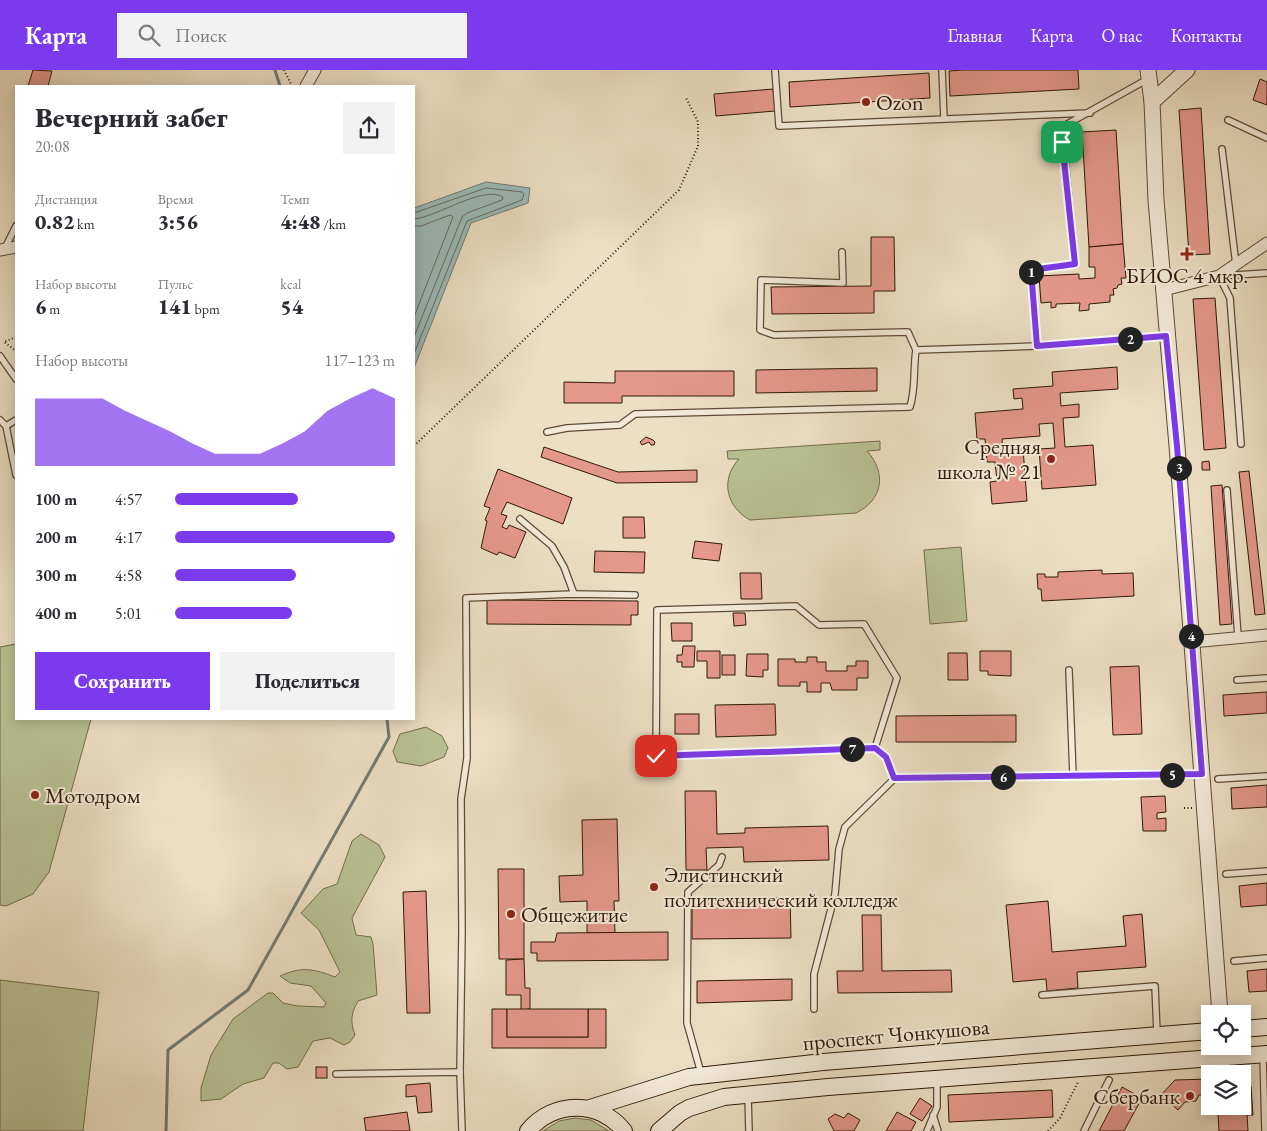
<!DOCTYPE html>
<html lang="ru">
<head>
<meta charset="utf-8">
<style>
	:root { --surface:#fff; --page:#f2f2f3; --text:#2b2b33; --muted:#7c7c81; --accent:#7c3aed }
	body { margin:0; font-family:"EB Garamond",serif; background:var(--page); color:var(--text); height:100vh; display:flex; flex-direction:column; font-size:19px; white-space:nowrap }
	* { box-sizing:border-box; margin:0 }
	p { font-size:16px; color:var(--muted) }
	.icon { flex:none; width:28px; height:28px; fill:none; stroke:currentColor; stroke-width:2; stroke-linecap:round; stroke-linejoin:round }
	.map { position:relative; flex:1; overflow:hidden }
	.side { position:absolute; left:15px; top:15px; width:400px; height:635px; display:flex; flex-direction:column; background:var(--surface); border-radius:0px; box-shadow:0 2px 12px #0003 }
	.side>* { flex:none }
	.fabs { position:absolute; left:1201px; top:935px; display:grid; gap:10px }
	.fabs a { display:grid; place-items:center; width:50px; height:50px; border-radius:0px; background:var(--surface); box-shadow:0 2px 12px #0003; font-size:25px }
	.pin { position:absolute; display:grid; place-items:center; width:42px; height:42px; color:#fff; margin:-21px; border-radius:10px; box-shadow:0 2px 8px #0006 }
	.km { position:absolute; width:25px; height:25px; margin:-12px; border-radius:50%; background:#222; color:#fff; font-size:14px; line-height:25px; text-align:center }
	.round { display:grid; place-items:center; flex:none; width:52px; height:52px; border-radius:0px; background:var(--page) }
	.overview { display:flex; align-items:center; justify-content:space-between; height:85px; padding:0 20px }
	h1 { font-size:28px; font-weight:800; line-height:38px }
	.metrics { display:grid; grid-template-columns:repeat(3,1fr); gap:8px; height:85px; padding:5px 20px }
	.metrics div { display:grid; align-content:center }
	.metrics b { font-size:21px; font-weight:800 }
	.metrics small { font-size:14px; font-weight:400 }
	.metrics p { font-size:14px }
	.chart { height:140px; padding:10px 20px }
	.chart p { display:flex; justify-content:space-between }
	.chart svg { width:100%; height:90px; margin-top:5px; fill:var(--accent); opacity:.7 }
	.cta { display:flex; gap:10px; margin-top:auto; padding:10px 20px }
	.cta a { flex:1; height:58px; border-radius:0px; background:var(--accent); color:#fff; font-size:20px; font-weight:800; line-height:58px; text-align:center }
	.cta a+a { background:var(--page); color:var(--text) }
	ul { padding:0 20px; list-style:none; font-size:16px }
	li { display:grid; grid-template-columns:80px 60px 1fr; align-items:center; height:38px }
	li i { height:12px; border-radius:6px; background:var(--accent) }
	header { display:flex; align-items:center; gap:30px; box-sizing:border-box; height:70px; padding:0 25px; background:var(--accent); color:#fff }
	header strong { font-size:24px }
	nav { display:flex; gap:28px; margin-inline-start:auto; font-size:18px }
	.search { width:350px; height:45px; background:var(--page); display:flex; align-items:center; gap:12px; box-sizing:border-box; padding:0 18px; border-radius:0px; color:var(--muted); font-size:19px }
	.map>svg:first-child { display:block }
</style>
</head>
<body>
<header>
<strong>Карта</strong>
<div class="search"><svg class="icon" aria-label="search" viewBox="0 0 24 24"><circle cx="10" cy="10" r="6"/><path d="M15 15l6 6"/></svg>Поиск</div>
<nav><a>Главная</a><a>Карта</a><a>О нас</a><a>Контакты</a></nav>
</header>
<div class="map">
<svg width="1267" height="1061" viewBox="0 0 1267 1061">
	<rect width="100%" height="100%" fill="#ecdfc4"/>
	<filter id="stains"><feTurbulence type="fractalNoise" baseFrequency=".004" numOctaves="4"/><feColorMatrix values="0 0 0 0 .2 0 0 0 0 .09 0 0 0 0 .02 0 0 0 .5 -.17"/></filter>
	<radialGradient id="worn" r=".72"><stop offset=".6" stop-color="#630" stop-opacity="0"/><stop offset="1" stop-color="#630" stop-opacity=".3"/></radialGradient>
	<g fill="#b8c194" stroke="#746d4e">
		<path d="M 880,371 L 880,380 L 867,381 C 887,403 883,430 856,443 L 750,450 C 726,437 720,409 739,389 L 728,389 L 727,381 Z"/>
		<path d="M 961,477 L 967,551 L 930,554 L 924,480 Z"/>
		<path d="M 16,574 L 16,649 L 91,649 L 49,802 L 33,824 L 6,836 L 0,835 L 0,577 Z"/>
		<path d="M 426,657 L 442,666 L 448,678 L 444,687 L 421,696 L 397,692 L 393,681 L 400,664 Z"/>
		<path d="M 361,764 L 379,775 L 385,787 L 352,848 L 356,865 L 371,867 L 373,874 L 377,925 L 358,931 C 351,943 350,951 355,965 L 350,972 L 344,975 L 330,968 L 313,971 L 298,997 L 287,999 L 279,993 L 273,993 L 264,1008 L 243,1014 L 221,1029 L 201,1031 L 201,1018 L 211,985 L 233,949 L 268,923 L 273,923 L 283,933 L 298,936 L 324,937 L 326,933 L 311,916 L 290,913 L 280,906 C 302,896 314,899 335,907 L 340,902 L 319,860 L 301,843 L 323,819 L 337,814 L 352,771 Z"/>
		<path d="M 0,910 L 99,922 L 83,1061 L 0,1061 Z"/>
		<path d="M 575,1048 L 591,1050 L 609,1061 L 543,1061 L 559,1051 Z"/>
	</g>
	<path fill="#9abbba" stroke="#707a72" d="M 486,112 L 530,118 L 528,133 L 471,153 L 414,298 L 414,138 Z"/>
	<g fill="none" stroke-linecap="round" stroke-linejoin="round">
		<g stroke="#656a60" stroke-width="1">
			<path d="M 414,143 L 486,118 L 522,122 L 524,124 L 522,130 L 467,151 L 414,284"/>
			<path d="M 414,149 C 437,147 483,115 503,127 L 502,130 L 467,143 L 462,147 L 414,267"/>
			<path d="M 414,156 L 421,156 L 450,145 L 453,147 L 414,247"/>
		</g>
		<g stroke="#707a72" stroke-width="3">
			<path d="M 275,0 L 280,16"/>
			<path d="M 166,1061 L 168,980 L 248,920 L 389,667 L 387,649"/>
		</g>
	</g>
	<g fill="#e4988c" stroke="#301907">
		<path d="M 33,0 L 52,1 L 48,16 L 28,16 Z"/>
		<path d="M 963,0 L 1078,0 L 1079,19 L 950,26 L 949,1 Z"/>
		<path d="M 929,3 L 930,28 L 790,37 L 789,12 Z"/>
		<path d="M 1260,9 L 1267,12 L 1267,35 L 1253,30 Z"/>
		<path d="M 773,19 L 775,41 L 716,46 L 714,24 Z"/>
		<path d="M 1201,38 L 1210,184 L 1189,185 L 1179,40 Z"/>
		<path d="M 1116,60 L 1123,174 L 1089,177 L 1082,62 Z"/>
		<path d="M 871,167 L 894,167 L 895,221 L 874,221 L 874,243 L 772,244 L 771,217 L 871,216 Z"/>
		<path d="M 1123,174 L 1126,208 L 1121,208 L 1122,214 L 1118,215 L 1117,218 L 1113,219 L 1114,225 L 1110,225 L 1110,232 L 1089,234 L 1089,240 L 1079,241 L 1080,233 L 1056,234 L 1056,237 L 1051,238 L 1051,232 L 1041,233 L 1039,206 L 1079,204 L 1079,209 L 1095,208 L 1095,197 L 1089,197 L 1089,177 Z"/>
		<path d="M 1215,228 L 1226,378 L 1204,380 L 1193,229 Z"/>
		<path d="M 1117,297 L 1118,319 L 1060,323 L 1061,336 L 1079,334 L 1079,347 L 1063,348 L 1065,377 L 1093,375 L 1096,415 L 1042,419 L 1039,379 L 1055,378 L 1053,353 L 1039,354 L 1040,366 L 1002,369 L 1003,380 L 1023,378 L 1027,431 L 992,434 L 990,412 L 997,411 L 995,392 L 987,392 L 985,369 L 977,369 L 975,343 L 1023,339 L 1022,328 L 1014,329 L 1013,319 L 1053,316 L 1052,302 Z"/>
		<path d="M 877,298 L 877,321 L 756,323 L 756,300 Z"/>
		<path d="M 615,301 L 734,301 L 734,326 L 622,326 L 622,333 L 564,333 L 564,312 L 615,313 Z"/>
		<path d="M 646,367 L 653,370 L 655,372 L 654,375 L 651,375 L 649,372 L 642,375 L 640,372 Z"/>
		<path d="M 544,377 L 618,402 L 697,400 L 697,412 L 617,413 L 541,387 Z"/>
		<path d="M 1209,391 L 1210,400 L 1202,400 L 1202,392 Z"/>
		<path d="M 498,399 L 572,428 L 563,454 L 507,432 L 501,444 L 507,446 L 502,457 L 507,459 L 509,455 L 526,462 L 515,488 L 499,482 L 497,485 L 481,478 L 487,451 L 485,450 L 490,438 L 484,436 Z"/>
		<path d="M 1249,401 L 1265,544 L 1255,545 L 1239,402 Z"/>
		<path d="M 1222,415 L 1232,554 L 1220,555 L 1211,416 Z"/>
		<path d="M 623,447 L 644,447 L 645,468 L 623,468 Z"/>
		<path d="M 695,471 L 722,474 L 719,491 L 692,488 Z"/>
		<path d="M 595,481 L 645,482 L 644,503 L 594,502 Z"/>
		<path d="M 1102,500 L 1102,504 L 1133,503 L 1134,526 L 1042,531 L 1041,519 L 1038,519 L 1037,504 L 1045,504 L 1045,507 L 1058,507 L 1058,502 Z"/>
		<path d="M 740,503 L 761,503 L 762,529 L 741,529 Z"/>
		<path d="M 487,530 L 638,531 L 638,545 L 631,545 L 631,555 L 487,554 Z"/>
		<path d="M 733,543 L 745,543 L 746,555 L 734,556 Z"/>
		<path d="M 671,553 L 692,553 L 692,571 L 672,571 Z"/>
		<path d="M 683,576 L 695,576 L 694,597 L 682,597 L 682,592 L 677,592 L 677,585 L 682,585 Z"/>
		<path d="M 697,581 L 720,581 L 720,608 L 707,608 L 707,591 L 697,591 Z"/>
		<path d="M 980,581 L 1011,581 L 1011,606 L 988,605 L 988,601 L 980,601 Z"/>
		<path d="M 948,583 L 967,583 L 968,610 L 948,610 Z"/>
		<path d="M 747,584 L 768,584 L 768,600 L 763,600 L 763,607 L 746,606 Z"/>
		<rect x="722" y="585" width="13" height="20"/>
		<path d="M 807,587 L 817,587 L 817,592 L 826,592 L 826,601 L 847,601 L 847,596 L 856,596 L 856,591 L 868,591 L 868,608 L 857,608 L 857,620 L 832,620 L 830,613 L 821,613 L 821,622 L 807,622 L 807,612 L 800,612 L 800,616 L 778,616 L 778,589 L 795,589 L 795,592 L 807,592 Z"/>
		<path d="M 1139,596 L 1142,664 L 1113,665 L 1110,597 Z"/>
		<path d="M 1267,622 L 1267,643 L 1224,646 L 1223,625 Z"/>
		<path d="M 775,634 L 776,665 L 716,667 L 715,635 Z"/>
		<rect x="675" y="644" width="24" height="20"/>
		<path d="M 1016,645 L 1016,672 L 896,672 L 896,646 Z"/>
		<path d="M 1267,715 L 1267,737 L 1232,739 L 1231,718 Z"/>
		<path d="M 685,721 L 716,721 L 717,764 L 745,763 L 745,758 L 828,756 L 829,790 L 744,792 L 743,777 L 706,778 L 707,800 L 686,800 Z"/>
		<path d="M 1165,726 L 1166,742 L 1157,743 L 1157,749 L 1166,748 L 1166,761 L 1143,761 L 1141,727 Z"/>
		<path d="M 617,749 L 619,831 L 614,831 L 615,863 L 587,863 L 587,831 L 560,832 L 559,806 L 583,805 L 582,750 Z"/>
		<path d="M 498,799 L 524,799 L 524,889 L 499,889 Z"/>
		<path d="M 1267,813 L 1267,835 L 1241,837 L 1239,816 Z"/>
		<path d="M 426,821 L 430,943 L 407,943 L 403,822 Z"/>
		<path d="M 790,828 L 791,868 L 692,869 L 692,829 Z"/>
		<path d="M 1048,831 L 1052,882 L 1126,876 L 1123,846 L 1142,844 L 1146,897 L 1077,902 L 1078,918 L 1047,921 L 1046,909 L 1013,912 L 1006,835 Z"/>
		<path d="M 862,845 L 881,845 L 882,901 L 951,900 L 952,922 L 838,923 L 837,901 L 863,901 Z"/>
		<path d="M 668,862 L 668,890 L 537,891 L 537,883 L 531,883 L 531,872 L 555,872 L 557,863 Z"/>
		<path d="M 524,889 L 525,918 L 530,918 L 530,939 L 521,940 L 521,925 L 506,925 L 506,890 Z"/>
		<path d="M 1267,899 L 1267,921 L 1249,922 L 1247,901 Z"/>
		<path d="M 792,909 L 792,930 L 697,933 L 697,911 Z"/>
		<path d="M 492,939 L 507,939 L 507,967 L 588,967 L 588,939 L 606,939 L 606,978 L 492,978 Z"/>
		<rect x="507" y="939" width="81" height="28"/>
		<rect x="316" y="997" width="11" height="11"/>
		<path d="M 1210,1009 L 1210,1025 L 1199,1025 L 1196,1031 L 1185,1032 L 1178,1040 L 1161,1025 L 1175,1010 Z"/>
		<path d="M 430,1013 L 432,1042 L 418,1043 L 416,1026 L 406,1027 L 406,1015 Z"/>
		<path d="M 1242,1016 L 1251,1016 L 1253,1045 L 1247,1045 L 1248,1061 L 1219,1061 L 1218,1044 L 1226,1044 L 1226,1036 L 1242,1036 Z"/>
		<path d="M 1122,1017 L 1142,1028 L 1124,1061 L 1099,1061 Z"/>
		<path d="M 1052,1020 L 1053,1047 L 949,1052 L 948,1025 Z"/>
		<path d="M 920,1028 L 932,1036 L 922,1051 L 910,1044 Z"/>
		<path d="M 407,1042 L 410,1061 L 366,1061 L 364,1048 Z"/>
		<path d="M 897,1042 L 916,1052 L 911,1061 L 886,1061 Z"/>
		<path d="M 848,1043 L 860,1050 L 854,1061 L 834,1061 L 828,1049 L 835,1044 L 844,1048 Z"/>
	</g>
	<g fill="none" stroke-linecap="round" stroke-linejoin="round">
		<g stroke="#5f4a36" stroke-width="8">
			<g id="service">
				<path d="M 775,0 L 779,56 L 1090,43"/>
				<path d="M 942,0 L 944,49"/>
				<path d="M 1228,50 L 1267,68"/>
				<path d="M 1222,79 L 1236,195"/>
				<path d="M 5,178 L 16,156"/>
				<path d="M 842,182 L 843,213 L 761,210 L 760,260 L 774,265 L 908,262 L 916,280"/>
				<path d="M 1037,276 L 1031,201 L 1075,194 L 1062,57 L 1148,9"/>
				<path d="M 0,286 L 16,309"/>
				<path d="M 0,350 L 6,356 L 16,405"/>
				<path d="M 6,356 L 16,350"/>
				<path d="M 547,362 L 567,358 L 620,355 L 635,344 L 910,337 C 916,318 913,299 916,280 L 1037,276 L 1166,266"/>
				<path d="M 1241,374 L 1230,228 L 1219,206 L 1267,203"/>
				<path d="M 1227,420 L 1238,566"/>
				<path d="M 520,449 L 552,476 L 564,497 L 574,524"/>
				<path d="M 1069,600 L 1073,706"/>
				<path d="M 1237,610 L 1267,608"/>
				<path d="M 875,678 L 897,608 L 864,554 L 819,555 L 796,536 L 657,540 L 656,686 L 875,678 L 886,687 L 895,708 L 1200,704"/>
				<path d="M 1218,709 L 1267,706"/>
				<path d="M 1226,804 L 1267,801"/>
				<path d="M 1234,891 L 1267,888"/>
				<path d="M 1042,925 L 1155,916 L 1157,963"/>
				<path d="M 814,939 L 814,904 L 835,824 L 839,779 L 845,757 L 895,708"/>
				<path d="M 1263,986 L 1265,1061"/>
				<path d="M 460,1002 L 462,862 L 461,729 L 467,688 L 466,528 L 574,524 L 635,525"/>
				<path d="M 701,1003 L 687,953 L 688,822 L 719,795 L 722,787"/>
				<path d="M 336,1004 L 460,1002 L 462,1061"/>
				<path d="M 748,1027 L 749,1061"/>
				<path d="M 933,1045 L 938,1061"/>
				<path d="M 927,1061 L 937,1037 L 937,1010"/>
				<path d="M 1084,1061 L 1109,1010"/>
			</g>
		</g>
		<g stroke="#5f4a36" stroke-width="13">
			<g id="minor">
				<path d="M 306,16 L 315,0"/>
				<path d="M 0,180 L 16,177"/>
				<path d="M 1164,220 L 1219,206 L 1267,173"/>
				<path d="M 1192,572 L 1267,565"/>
			</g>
		</g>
		<g stroke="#5f4a36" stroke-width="17">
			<g id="tertiary">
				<path d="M 1148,0 L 1152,32 L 1156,130 L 1177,376 L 1220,944"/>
				<path d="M 1152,32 L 1187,0"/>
			</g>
		</g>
		<g stroke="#301907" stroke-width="18">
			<g id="secondary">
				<path d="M 1242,959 L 1267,957"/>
				<path d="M 590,1038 L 689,1007 L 823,992 L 1210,961"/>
				<path d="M 528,1061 C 553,1030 600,1030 624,1061"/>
				<path d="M 659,1061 L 680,1043 L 689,1038 L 724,1027 L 828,1017 L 1267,984"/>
			</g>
		</g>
		<g stroke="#301907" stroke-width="2" stroke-dasharray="1 2.5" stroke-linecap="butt">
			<path d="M 284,0 L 292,16"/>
			<path d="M 16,267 L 4,272 L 16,281"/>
			<path d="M 414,376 L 679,120 L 698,76 L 698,52 L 686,28"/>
			<path d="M 1184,738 L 1192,738"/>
			<path d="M 1048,1061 L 1060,1048 L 1078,1012"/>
		</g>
		<use href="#service" stroke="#f3ead9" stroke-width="5.5"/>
		<use href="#minor" stroke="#f3ead9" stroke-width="11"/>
		<use href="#tertiary" stroke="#f3ead9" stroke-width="15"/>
		<use href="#secondary" stroke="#f3ead9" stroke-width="16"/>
	</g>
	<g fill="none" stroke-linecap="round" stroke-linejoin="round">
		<g stroke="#fff" stroke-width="10">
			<path id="route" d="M 656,686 L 875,678 L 886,687 L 894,708 L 1202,704 L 1177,376 L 1166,266 L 1037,276 L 1031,200 L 1075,194 L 1062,72"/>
		</g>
		<use href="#route" stroke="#7c3aed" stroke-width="6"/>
	</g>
	<g fill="#8f2418" stroke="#f3ead9" stroke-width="2">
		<circle cx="866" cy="32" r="5"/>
		<path d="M1184.5 176.5h5v5h5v5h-5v5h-5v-5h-5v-5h5z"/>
		<circle cx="1051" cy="389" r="5"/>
		<circle cx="35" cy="725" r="5"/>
		<circle cx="654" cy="817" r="5"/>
		<circle cx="511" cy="844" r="5"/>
		<circle cx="1190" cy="1026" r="5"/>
	</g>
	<g text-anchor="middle" stroke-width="4" stroke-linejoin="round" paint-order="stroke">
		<g font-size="22" fill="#301907" stroke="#f3ead9" text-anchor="start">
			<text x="876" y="40">Ozon</text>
			<text x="1187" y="213" text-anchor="middle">БИОС 4 мкр.</text>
			<text x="1041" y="384" text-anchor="end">Средняя<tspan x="1041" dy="25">школа № 21</tspan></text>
			<text x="45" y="733">Мотодром</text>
			<text x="664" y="812">Элистинский<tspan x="664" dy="25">политехнический колледж</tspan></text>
			<text x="521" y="852">Общежитие</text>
			<text x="1180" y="1034" text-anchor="end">Сбербанк</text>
		</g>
		<g font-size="22" fill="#301907" stroke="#f3ead9">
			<text transform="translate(896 964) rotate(-5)" y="8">проспект Чонкушова</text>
		</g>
	</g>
	<rect width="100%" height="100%" filter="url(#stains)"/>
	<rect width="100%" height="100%" fill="url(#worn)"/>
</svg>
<div class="fabs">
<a><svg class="icon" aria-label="locate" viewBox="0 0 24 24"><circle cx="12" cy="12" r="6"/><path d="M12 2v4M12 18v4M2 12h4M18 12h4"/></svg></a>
<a><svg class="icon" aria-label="layers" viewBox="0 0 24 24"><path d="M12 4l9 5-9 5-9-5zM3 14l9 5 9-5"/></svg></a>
</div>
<div class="pin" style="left:1062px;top:72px;background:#1e9e55"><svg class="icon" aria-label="arrive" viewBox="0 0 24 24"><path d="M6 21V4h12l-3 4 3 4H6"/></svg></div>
<div class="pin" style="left:656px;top:686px;background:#d93025"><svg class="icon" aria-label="check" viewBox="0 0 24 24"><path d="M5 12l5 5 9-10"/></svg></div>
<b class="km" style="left:1031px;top:202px">1</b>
<b class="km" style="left:1130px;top:269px">2</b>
<b class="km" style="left:1179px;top:398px">3</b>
<b class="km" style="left:1191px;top:566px">4</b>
<b class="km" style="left:1172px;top:705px">5</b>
<b class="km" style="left:1003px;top:707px">6</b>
<b class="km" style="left:852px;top:679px">7</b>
<section class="side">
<div class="overview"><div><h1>Вечерний забег</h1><p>20:08</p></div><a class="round"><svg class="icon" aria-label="share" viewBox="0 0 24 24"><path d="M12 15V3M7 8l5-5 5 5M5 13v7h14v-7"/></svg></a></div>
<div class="metrics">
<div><p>Дистанция</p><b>0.82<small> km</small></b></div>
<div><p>Время</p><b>3:56</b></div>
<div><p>Темп</p><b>4:48<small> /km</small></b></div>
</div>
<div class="metrics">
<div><p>Набор высоты</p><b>6<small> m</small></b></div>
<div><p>Пульс</p><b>141<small> bpm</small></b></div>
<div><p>kcal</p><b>54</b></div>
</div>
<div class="chart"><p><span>Набор высоты</span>117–123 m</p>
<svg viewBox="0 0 160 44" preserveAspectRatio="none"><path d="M0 44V11L10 11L20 11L30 11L40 17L50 22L60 27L70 33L80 38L90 38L100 38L110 33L120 27L130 17L140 11L150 6L160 11V44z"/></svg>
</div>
<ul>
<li><b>100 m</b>4:57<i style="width:56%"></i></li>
<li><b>200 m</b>4:17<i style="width:100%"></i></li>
<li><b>300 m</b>4:58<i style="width:55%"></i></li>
<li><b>400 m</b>5:01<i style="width:53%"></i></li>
</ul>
<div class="cta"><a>Сохранить</a><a>Поделиться</a></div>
</section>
</div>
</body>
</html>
